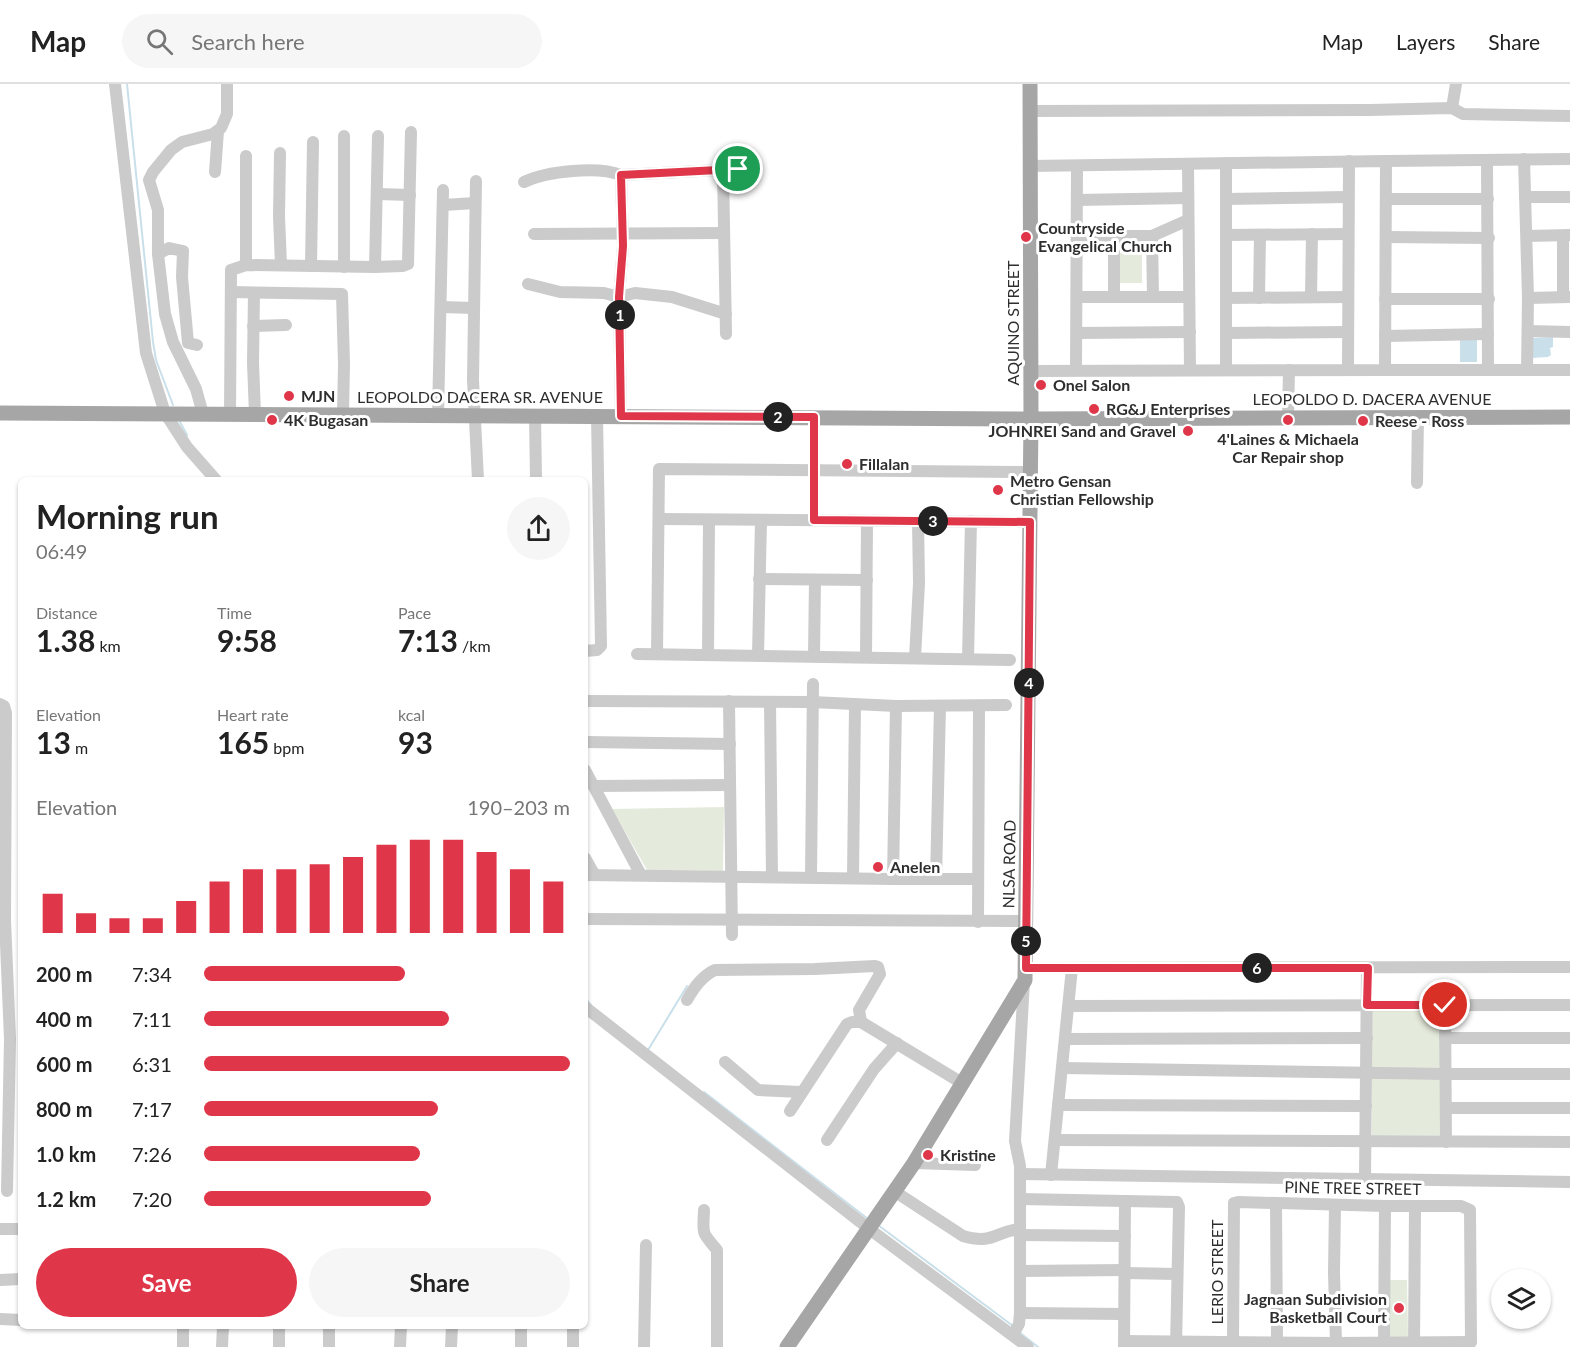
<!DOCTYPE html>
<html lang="en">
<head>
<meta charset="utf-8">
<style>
	:root { --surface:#fff; --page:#f6f6f6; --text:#222; --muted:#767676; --line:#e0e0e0; --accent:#df3749 }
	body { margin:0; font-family:Lato,sans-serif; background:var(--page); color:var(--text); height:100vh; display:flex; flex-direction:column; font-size:22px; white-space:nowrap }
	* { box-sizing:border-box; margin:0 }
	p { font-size:20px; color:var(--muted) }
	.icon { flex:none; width:33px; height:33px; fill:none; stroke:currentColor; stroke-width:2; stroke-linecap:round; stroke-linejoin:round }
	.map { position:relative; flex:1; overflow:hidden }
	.panel { position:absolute; left:18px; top:393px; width:570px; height:852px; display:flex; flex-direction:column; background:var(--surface); border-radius:9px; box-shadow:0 2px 4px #0004 }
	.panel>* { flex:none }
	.buttons { position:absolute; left:1491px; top:1185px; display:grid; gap:12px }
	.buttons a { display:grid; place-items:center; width:60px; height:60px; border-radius:50%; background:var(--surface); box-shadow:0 2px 4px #0004; font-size:30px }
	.pin { position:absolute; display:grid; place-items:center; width:51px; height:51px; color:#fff; margin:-26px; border:3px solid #fff; border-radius:50%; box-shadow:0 2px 6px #0007 }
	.km { position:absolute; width:30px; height:30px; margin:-15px; border-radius:50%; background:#222; color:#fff; font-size:16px; line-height:30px; text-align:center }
	.round { display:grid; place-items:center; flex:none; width:63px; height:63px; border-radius:32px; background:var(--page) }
	.summary { display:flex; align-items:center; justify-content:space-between; height:102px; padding:0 18px }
	h1 { font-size:33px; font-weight:700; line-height:45px }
	.stats { display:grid; grid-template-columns:repeat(3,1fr); gap:9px; height:102px; padding:6px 18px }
	.stats div { display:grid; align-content:center }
	.stats b { font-size:30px; font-weight:700 }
	.stats small { font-size:16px; font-weight:400 }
	.stats p { font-size:16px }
	.chart { height:168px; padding:12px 18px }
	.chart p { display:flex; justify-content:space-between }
	.chart svg { width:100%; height:108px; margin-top:6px; stroke:var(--accent); stroke-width:6 }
	.action { display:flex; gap:12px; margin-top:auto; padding:12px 18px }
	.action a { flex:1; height:69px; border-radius:36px; background:var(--accent); color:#fff; font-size:24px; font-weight:700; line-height:69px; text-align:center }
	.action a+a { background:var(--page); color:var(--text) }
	ul { padding:0 18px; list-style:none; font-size:20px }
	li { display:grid; grid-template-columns:96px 72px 1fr; align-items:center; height:45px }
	li i { height:15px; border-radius:8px; background:var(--accent) }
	header { display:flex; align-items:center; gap:36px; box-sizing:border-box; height:84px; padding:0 30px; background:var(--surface); border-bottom:2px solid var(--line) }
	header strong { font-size:28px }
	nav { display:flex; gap:33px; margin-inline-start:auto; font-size:21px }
	.search { width:420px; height:54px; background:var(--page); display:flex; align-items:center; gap:15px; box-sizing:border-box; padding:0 21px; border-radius:33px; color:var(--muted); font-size:22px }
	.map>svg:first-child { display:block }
</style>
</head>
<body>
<header>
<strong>Map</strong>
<div class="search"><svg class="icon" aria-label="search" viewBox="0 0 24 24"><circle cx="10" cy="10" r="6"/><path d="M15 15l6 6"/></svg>Search here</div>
<nav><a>Map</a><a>Layers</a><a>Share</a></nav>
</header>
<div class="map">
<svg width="1570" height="1263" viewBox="0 0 1570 1263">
	<rect width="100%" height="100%" fill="#fff"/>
	<g fill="#e5ebdc">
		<path d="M 1120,169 L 1142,169 L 1142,199 L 1119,199 Z"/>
		<path d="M 724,723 L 723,787 L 647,786 L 612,725 Z"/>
		<path d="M 1372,926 L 1441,926 L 1440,1051 L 1372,1051 Z"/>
		<path d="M 1390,1196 L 1407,1196 L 1408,1253 L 1389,1253 Z"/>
	</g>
	<g fill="#c9dfea">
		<path d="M 1553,253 L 1553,263 L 1550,264 L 1551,271 L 1548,273 L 1531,274 L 1531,254 Z"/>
		<rect x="1460" y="256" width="17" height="22"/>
	</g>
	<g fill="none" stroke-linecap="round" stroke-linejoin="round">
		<g stroke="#c9dfea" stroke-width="2">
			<path d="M 127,0 L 153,258 L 156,276 L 173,321"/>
			<path d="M 180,338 L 187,351"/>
			<path d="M 585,914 L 591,921"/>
			<path d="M 648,966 L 687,902"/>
			<path d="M 704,1008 L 868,1135"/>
			<path d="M 878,1141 L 1013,1242"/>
			<path d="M 1019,1248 L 1038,1263"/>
		</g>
		<g stroke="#cbcbcb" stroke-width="12">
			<path d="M 115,0 L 146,269 L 165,329 L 187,363 L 216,396"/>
			<path d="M 1452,24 L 1456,0"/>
			<path d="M 1030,27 L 1370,26 L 1452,24 L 1463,30 L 1570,32"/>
			<path d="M 280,69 L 279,132 L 281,181"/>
			<path d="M 1524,75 L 1528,214 L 1527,286"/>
			<path d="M 1386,77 L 1570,75"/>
			<path d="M 1487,77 L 1488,285"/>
			<path d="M 1188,80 L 1190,286"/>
			<path d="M 1030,82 L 1386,77 L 1385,286 L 1031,287"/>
			<path d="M 723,86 L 726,250"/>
			<path d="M 215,88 L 218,47"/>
			<path d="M 621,91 L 623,162 L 619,213 L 621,332"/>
			<path d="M 476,97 L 473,296 L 478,396"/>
			<path d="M 524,98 C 547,87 598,82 621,91 L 739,85"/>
			<path d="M 378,110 L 410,111"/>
			<path d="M 1525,113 L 1570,113"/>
			<path d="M 1226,115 L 1348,113"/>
			<path d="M 1386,115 L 1488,115"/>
			<path d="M 1077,116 L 1188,114"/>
			<path d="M 443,121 L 475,119"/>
			<path d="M 534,150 L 724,149"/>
			<path d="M 1226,151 L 1348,150"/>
			<path d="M 1077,152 L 1152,152 L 1188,136"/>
			<path d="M 1114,152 L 1114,213"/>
			<path d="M 1152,152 L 1153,213"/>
			<path d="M 1527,152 L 1570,151"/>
			<path d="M 1386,153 L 1489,154"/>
			<path d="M 158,170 L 169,164 L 183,167 L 182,193 L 188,259 L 197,261"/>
			<path d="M 246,181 L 246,72"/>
			<path d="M 311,182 L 313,58"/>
			<path d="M 344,183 L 344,52"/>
			<path d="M 375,183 L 378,52"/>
			<path d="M 528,200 L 560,208 L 604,209 L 619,213 L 635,209 L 672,213 L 726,230"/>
			<path d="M 231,208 L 342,210 L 344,280 L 343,330"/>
			<path d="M 254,209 L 253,279 L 255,330"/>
			<path d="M 1077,213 L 1189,213"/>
			<path d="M 1311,213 L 1312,150"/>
			<path d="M 1563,213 L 1563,152"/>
			<path d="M 1226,214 L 1348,213"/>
			<path d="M 1259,214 L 1260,151"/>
			<path d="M 1528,214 L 1569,213"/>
			<path d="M 1385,215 L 1489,215"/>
			<path d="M 441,223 L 474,224"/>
			<path d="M 253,242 L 286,241"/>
			<path d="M 1528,247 L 1570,248"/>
			<path d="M 1077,249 L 1190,248"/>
			<path d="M 1226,249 L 1348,248"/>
			<path d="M 1385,252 L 1488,250"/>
			<path d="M 1348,285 L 1349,77"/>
			<path d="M 1076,286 L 1077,82"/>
			<path d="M 1226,286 L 1226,79"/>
			<path d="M 1385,286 L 1570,286"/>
			<path d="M 203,330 L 196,305 L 173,258 L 165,230 L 158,170 L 158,126 L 149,96 L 153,88 L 171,66 L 182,58 L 213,50 L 221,44 L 227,30 L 227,0"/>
			<path d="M 230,330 L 231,186 L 246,181 L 375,183 L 403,182 L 408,180 L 411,48"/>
			<path d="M 438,331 L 443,106"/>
			<path d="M 535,332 L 536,396"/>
			<path d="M 814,333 L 814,436"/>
			<path d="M 1288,333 L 1289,286"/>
			<path d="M 1417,399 L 1418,333"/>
			<path d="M 659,435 L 1030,438"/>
			<path d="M 759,495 L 867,496"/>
			<path d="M 585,567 L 597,566 L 601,562 L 597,332"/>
			<path d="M 637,570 L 1010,576"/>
			<path d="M 657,570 L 659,385 L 1030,388"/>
			<path d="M 708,571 L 709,436"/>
			<path d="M 758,571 L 761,436"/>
			<path d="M 814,572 L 815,496"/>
			<path d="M 866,573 L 867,437"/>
			<path d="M 915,574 L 919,499 L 918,437"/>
			<path d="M 968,575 L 971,437"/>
			<path d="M 585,617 L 812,618 L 896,622 L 1006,621"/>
			<path d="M 729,617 L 732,851"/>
			<path d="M 770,618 L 772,793"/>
			<path d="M 0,620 L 4,622 L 6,629 L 5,836 L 10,955 L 7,1107"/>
			<path d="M 585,658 L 730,660"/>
			<path d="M 585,686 L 641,791"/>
			<path d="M 594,702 L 730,701"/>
			<path d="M 585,774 L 594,790"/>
			<path d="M 585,791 L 893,795 L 977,795"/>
			<path d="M 811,793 L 813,600"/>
			<path d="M 853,794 L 855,621"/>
			<path d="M 893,795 L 896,622"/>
			<path d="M 936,795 L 940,622"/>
			<path d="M 585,835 L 1027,837"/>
			<path d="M 978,838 L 979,622"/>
			<path d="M 1026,884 L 1570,883"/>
			<path d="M 687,916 C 694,903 702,892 715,886 L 815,885 L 875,882 L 878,883 L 880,890 L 859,926 L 861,938"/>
			<path d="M 1445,921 L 1446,1058"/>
			<path d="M 1069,922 L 1570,921"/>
			<path d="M 585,923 L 868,1144 L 1028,1263"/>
			<path d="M 1445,954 L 1570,954"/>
			<path d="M 1065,955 L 1367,954"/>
			<path d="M 725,978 L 758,1006 L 801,1008"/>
			<path d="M 1062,984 L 1446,990 L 1570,990"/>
			<path d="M 1058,1021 L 1366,1022"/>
			<path d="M 1446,1024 L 1570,1024"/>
			<path d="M 790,1027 L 847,940 L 852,938 L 861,938 L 962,999"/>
			<path d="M 827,1056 L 874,985 L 897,959"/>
			<path d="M 1055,1056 L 1570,1058"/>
			<path d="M 914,1079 L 975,1081"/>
			<path d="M 1020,1090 L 1570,1098"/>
			<path d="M 1051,1091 L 1072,884"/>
			<path d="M 1365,1095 L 1367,884"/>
			<path d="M 894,1107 L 963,1152 C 994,1161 995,1147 1020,1145"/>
			<path d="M 1020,1115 L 1177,1118 L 1179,1123 L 1176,1263"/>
			<path d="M 1276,1119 L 1277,1258"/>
			<path d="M 1335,1121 L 1334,1189 L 1336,1259"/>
			<path d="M 704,1126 C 703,1151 701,1147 717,1166 L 717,1263"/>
			<path d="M 0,1145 L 21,1145"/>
			<path d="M 1020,1151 L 1125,1152"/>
			<path d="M 1020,1187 L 1125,1186"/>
			<path d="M 1125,1189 L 1177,1190"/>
			<path d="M 0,1196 L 21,1195"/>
			<path d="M 1020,1229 L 1124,1230"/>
			<path d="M 0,1235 L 21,1236"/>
			<path d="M 183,1242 L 183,1263"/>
			<path d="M 1013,1251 L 1019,1240 L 1020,1229 L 1020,1082 L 1015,1057 L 1024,897"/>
			<path d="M 1124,1257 L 1336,1259 L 1471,1258"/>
			<path d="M 1233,1257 L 1234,1119 L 1238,1118 L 1385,1122 L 1461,1122 L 1470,1126 L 1471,1258"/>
			<path d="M 1384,1259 L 1385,1122"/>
			<path d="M 222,1263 L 223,1242"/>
			<path d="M 279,1263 L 279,1242"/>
			<path d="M 329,1263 L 329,1242"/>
			<path d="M 400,1263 L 401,1242"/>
			<path d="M 451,1263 L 452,1242"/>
			<path d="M 521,1263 L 521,1242"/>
			<path d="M 573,1263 L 573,1242"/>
			<path d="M 644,1263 L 646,1161"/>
			<path d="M 1124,1263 L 1125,1117"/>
			<path d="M 1414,1263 L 1415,1123"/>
		</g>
		<g stroke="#a6a6a6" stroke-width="15">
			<path d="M 0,329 L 1031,335 L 1570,333"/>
			<path d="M 787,1263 L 914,1079 L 1025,896 L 1031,335 L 1030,0"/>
		</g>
	</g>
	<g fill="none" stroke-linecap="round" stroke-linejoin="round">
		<g stroke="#fff" stroke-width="12">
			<path id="route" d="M 738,85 L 621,91 L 623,162 L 619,213 L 621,332 L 814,333 L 814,436 L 1030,438 L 1026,884 L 1368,884 L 1367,921 L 1445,921"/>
		</g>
		<use href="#route" stroke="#df3749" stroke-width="8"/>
	</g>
	<g fill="#df3749" stroke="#fff" stroke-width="2">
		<circle cx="1026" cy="153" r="6"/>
		<circle cx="1041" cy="301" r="6"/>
		<circle cx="289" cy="312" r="6"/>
		<circle cx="1094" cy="325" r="6"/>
		<circle cx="272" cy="336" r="6"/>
		<circle cx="1288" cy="336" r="6"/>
		<circle cx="1363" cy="337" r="6"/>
		<circle cx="1188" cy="347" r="6"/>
		<circle cx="847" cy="380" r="6"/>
		<circle cx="998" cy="406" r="6"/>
		<circle cx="878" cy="783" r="6"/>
		<circle cx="928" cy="1071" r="6"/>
		<circle cx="1399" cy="1224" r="6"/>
	</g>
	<g text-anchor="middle" stroke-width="6" stroke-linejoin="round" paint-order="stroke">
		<g font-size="16" font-weight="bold" fill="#2e2e2e" stroke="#fff" text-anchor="start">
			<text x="1038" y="150">Countryside<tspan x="1038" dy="18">Evangelical Church</tspan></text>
			<text x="1053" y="307">Onel Salon</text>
			<text x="301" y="318">MJN</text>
			<text x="1106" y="331">RG&amp;J Enterprises</text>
			<text x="284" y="342">4K Bugasan</text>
			<text x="1375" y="343">Reese - Ross</text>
			<text x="1176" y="353" text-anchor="end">JOHNREI Sand and Gravel</text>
			<text x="1288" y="361" text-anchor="middle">4'Laines &amp; Michaela<tspan x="1288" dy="18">Car Repair shop</tspan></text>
			<text x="859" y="386">Fillalan</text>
			<text x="1010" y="403">Metro Gensan<tspan x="1010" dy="18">Christian Fellowship</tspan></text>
			<text x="890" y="789">Anelen</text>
			<text x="940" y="1077">Kristine</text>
			<text x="1387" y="1221" text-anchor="end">Jagnaan Subdivision<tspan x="1387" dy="18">Basketball Court</tspan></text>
		</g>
		<g font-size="16" fill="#2e2e2e" stroke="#fff">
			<text transform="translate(1013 239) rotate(-90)" y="6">AQUINO STREET</text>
			<text x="480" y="319">LEOPOLDO DACERA SR. AVENUE</text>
			<text x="1372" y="321">LEOPOLDO D. DACERA AVENUE</text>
			<text transform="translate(1009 780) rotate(-89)" y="6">NLSA ROAD</text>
			<text transform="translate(1353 1104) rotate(1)" y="6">PINE TREE STREET</text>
			<text transform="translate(1217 1188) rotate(-90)" y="6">LERIO STREET</text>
		</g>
	</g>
</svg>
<div class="buttons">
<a><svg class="icon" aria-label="layers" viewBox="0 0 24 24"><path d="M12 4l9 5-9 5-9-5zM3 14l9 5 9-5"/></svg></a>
</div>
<div class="pin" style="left:738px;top:85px;background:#1e9e55"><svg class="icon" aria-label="arrive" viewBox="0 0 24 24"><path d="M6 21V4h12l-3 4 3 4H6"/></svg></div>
<div class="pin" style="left:1445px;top:921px;background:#d93025"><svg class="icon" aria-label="check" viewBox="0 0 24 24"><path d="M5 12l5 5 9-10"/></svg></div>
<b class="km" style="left:620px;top:231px">1</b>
<b class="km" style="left:778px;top:333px">2</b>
<b class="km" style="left:933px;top:437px">3</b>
<b class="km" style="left:1029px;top:599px">4</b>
<b class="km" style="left:1026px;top:857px">5</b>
<b class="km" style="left:1257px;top:884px">6</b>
<section class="panel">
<div class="summary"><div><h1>Morning run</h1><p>06:49</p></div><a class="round"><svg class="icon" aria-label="share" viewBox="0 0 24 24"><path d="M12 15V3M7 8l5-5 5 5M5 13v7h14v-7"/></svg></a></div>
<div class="stats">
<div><p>Distance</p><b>1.38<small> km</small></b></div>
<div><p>Time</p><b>9:58</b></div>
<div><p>Pace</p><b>7:13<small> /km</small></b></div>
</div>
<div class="stats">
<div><p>Elevation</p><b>13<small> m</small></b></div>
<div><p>Heart rate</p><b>165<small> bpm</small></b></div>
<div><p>kcal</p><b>93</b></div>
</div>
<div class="chart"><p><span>Elevation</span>190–203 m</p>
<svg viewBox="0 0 160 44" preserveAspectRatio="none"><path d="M5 44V28M15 44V36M25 44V38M35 44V38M45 44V31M55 44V23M65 44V18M75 44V18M85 44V16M95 44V13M105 44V8M115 44V6M125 44V6M135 44V11M145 44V18M155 44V23"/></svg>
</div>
<ul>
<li><b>200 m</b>7:34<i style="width:55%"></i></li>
<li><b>400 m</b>7:11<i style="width:67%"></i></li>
<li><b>600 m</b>6:31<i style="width:100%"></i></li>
<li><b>800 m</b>7:17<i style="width:64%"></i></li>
<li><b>1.0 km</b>7:26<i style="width:59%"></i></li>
<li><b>1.2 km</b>7:20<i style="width:62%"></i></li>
</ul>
<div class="action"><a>Save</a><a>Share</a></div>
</section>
</div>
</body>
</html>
